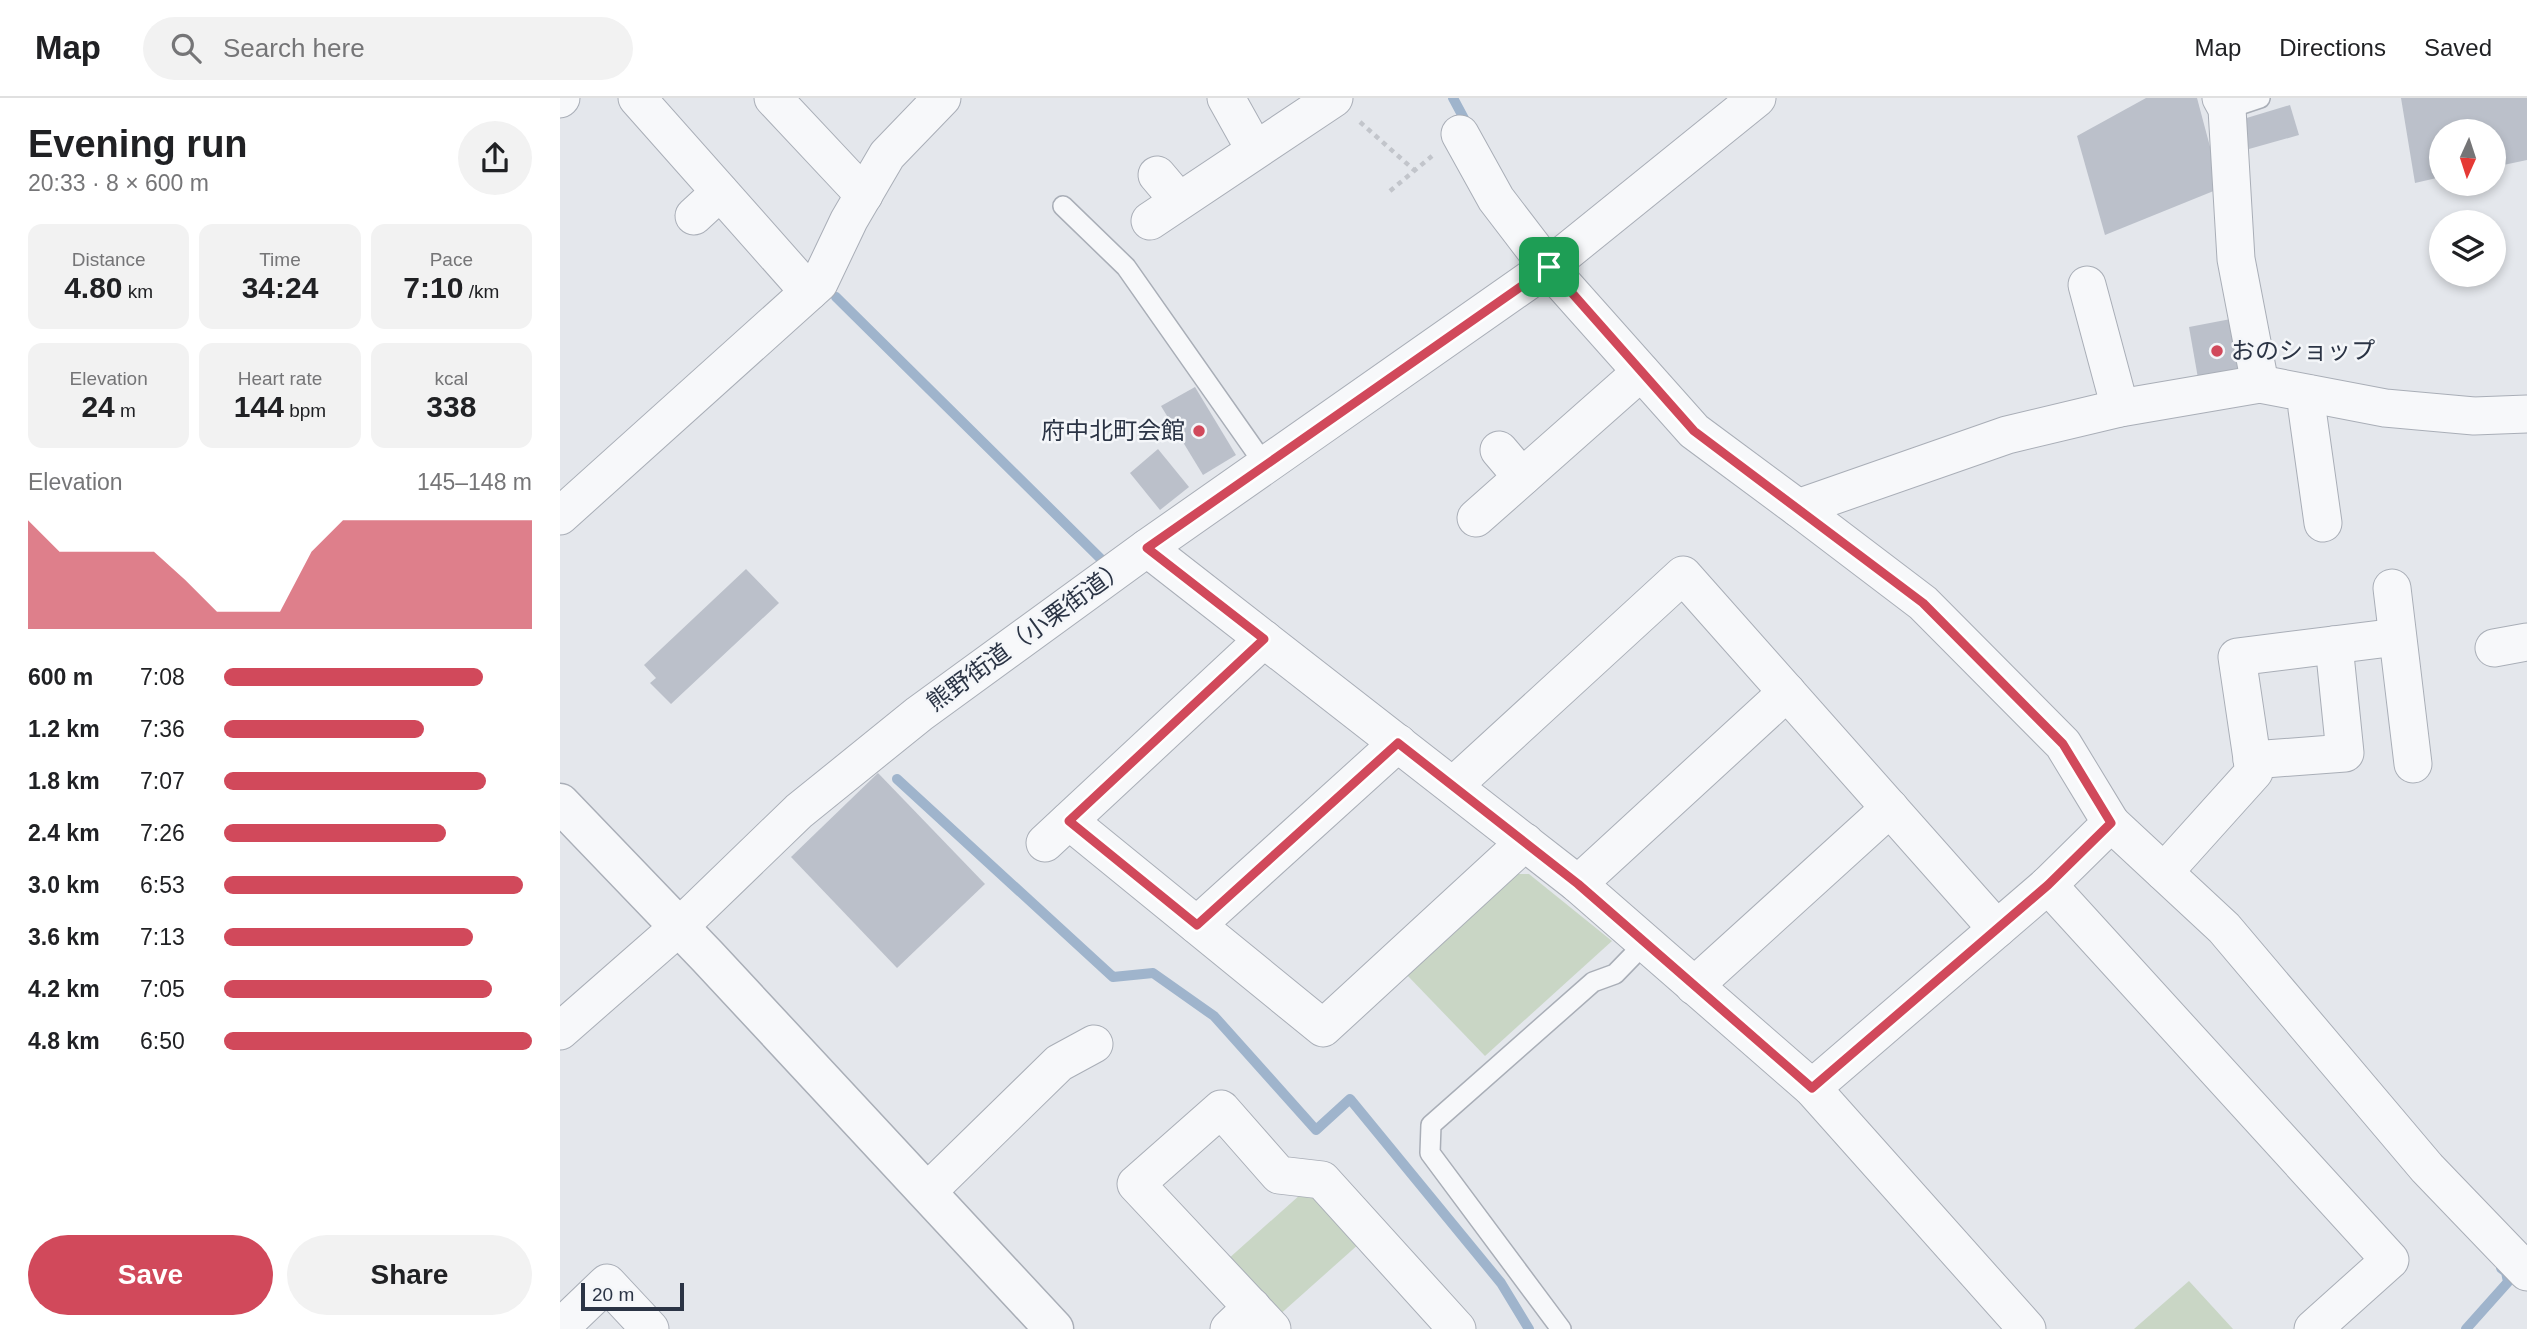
<!DOCTYPE html>
<html lang="en">
<head>
<meta charset="utf-8">
<style>
	:root { --surface:#fff; --page:#f2f2f2; --text:#202124; --muted:#757577; --line:#e0e0e0; --accent:#d1495b }
	body { margin:0; font-family:Helvetica,"Noto Sans JP",sans-serif; background:var(--page); color:var(--text); height:100vh; display:flex; flex-direction:column; font-size:26px; white-space:nowrap }
	* { box-sizing:border-box; margin:0 }
	p { font-size:23px; color:var(--muted) }
	.icon { flex:none; width:38px; height:38px; fill:none; stroke:currentColor; stroke-width:2; stroke-linecap:round; stroke-linejoin:round }
	.map { position:relative; flex:1; overflow:hidden }
	.panel { display:flex; flex-direction:column; background:var(--surface); width:560px }
	.panel>* { flex:none }
	.needle { width:46px; rotate:183deg }
	.tools { position:absolute; left:1869px; top:21px; display:grid; gap:14px }
	.tools a { display:grid; place-items:center; width:77px; height:77px; border-radius:50%; background:var(--surface); box-shadow:0 4px 10px #0003; font-size:35px }
	.scale { position:absolute; left:21px; bottom:18px; width:103px; box-sizing:border-box; padding-left:7px; border:4px solid #2b3445; border-top:0; font-size:19px; line-height:24px; white-space:nowrap; color:#2b3445; -webkit-text-stroke:5px #f4f6f9; paint-order:stroke }
	.pin { position:absolute; display:grid; place-items:center; width:60px; height:60px; color:#fff; margin:-30px; border-radius:14px; box-shadow:0 4px 10px #0006 }
	.round { display:grid; place-items:center; flex:none; width:74px; height:74px; border-radius:37px; background:var(--page) }
	.summary { display:flex; align-items:center; justify-content:space-between; height:119px; padding:0 28px }
	h1 { font-size:38px; font-weight:700; line-height:52px }
	.figures { display:grid; grid-template-columns:repeat(3,1fr); gap:10px; height:119px; padding:7px 28px }
	.figures div { display:grid; align-content:center; border-radius:14px; background:var(--page); text-align:center }
	.figures b { font-size:30px; font-weight:700 }
	.figures small { font-size:19px; font-weight:400 }
	.figures p { font-size:19px }
	.chart { height:196px; padding:14px 28px }
	.chart p { display:flex; justify-content:space-between }
	.chart svg { width:100%; height:126px; margin-top:7px; fill:var(--accent); opacity:.7 }
	.action { display:flex; gap:14px; margin-top:auto; padding:14px 28px }
	.action a { flex:1; height:80px; border-radius:42px; background:var(--accent); color:#fff; font-size:28px; font-weight:700; line-height:80px; text-align:center }
	.action a+a { background:var(--page); color:var(--text) }
	ul { padding:0 28px; list-style:none; font-size:23px }
	li { display:grid; grid-template-columns:112px 84px 1fr; align-items:center; height:52px }
	li i { height:18px; border-radius:9px; background:var(--accent) }
	header { display:flex; align-items:center; gap:42px; box-sizing:border-box; height:98px; padding:0 35px; background:var(--surface); border-bottom:2px solid var(--line) }
	header strong { font-size:33px }
	nav { display:flex; gap:38px; margin-inline-start:auto; font-size:24px }
	.search { width:490px; height:63px; background:var(--page); display:flex; align-items:center; gap:18px; box-sizing:border-box; padding:0 24px; border-radius:38px; color:var(--muted); font-size:26px }
	main { display:flex; flex:1; min-height:0 }
	.map>svg:first-child { display:block }
</style>
</head>
<body>
<header>
<strong>Map</strong>
<div class="search"><svg class="icon" aria-label="search" viewBox="0 0 24 24"><circle cx="10" cy="10" r="6"/><path d="M15 15l6 6"/></svg>Search here</div>
<nav><a>Map</a><a>Directions</a><a>Saved</a></nav>
</header>
<main>
<section class="panel">
<div class="summary"><div><h1>Evening run</h1><p>20:33 · 8 × 600 m</p></div><a class="round"><svg class="icon" aria-label="share" viewBox="0 0 24 24"><path d="M12 15V3M7 8l5-5 5 5M5 13v7h14v-7"/></svg></a></div>
<div class="figures">
<div><p>Distance</p><b>4.80<small> km</small></b></div>
<div><p>Time</p><b>34:24</b></div>
<div><p>Pace</p><b>7:10<small> /km</small></b></div>
</div>
<div class="figures">
<div><p>Elevation</p><b>24<small> m</small></b></div>
<div><p>Heart rate</p><b>144<small> bpm</small></b></div>
<div><p>kcal</p><b>338</b></div>
</div>
<div class="chart"><p><span>Elevation</span>145–148 m</p>
<svg viewBox="0 0 160 44" preserveAspectRatio="none"><path d="M0 44V6L10 17L20 17L30 17L40 17L50 27L60 38L70 38L80 38L90 17L100 6L110 6L120 6L130 6L140 6L150 6L160 6V44z"/></svg>
</div>
<ul>
<li><b>600 m</b>7:08<i style="width:84%"></i></li>
<li><b>1.2 km</b>7:36<i style="width:65%"></i></li>
<li><b>1.8 km</b>7:07<i style="width:85%"></i></li>
<li><b>2.4 km</b>7:26<i style="width:72%"></i></li>
<li><b>3.0 km</b>6:53<i style="width:97%"></i></li>
<li><b>3.6 km</b>7:13<i style="width:81%"></i></li>
<li><b>4.2 km</b>7:05<i style="width:87%"></i></li>
<li><b>4.8 km</b>6:50<i style="width:100%"></i></li>
</ul>
<div class="action"><a>Save</a><a>Share</a></div>
</section>
<div class="map">
<svg width="1967" height="1231" viewBox="0 0 1967 1231">
	<rect width="100%" height="100%" fill="#e4e7ec"/>
	<g fill="#c9d6c5">
		<path d="M 954,776 L 969,776 L 1052,843 L 925,958 L 846,876 Z"/>
		<path d="M 741,1096 L 756,1098 L 800,1145 L 717,1219 L 667,1162 Z"/>
		<path d="M 1629,1183 L 1673,1231 L 1574,1231 Z"/>
	</g>
	<g fill="none" stroke-linecap="round" stroke-linejoin="round">
		<g stroke="#9fb4cc" stroke-width="10">
			<path d="M 893,0 L 908,28"/>
			<path d="M 276,199 L 542,462"/>
			<path d="M 337,681 L 553,879 L 593,875 L 654,918 L 756,1032 L 790,1001 L 941,1185 L 969,1231"/>
			<path d="M 1906,1231 L 1948,1184 L 1946,1174 L 1941,1170"/>
		</g>
	</g>
	<g fill="#bbc0ca">
		<path d="M 1586,0 L 1637,0 L 1661,90 L 1545,137 L 1517,38 Z"/>
		<path d="M 1841,0 L 1967,0 L 1967,62 L 1934,69 L 1934,33 L 1881,33 L 1881,79 L 1855,85 Z"/>
		<path d="M 1730,7 L 1739,37 L 1689,51 L 1680,22 Z"/>
		<path d="M 1676,220 L 1686,278 L 1639,286 L 1629,229 Z"/>
		<path d="M 635,289 L 676,357 L 643,377 L 601,308 Z"/>
		<path d="M 598,351 L 629,389 L 600,412 L 570,375 Z"/>
		<path d="M 186,471 L 219,505 L 111,606 L 90,585 L 96,580 L 84,567 Z"/>
		<path d="M 318,675 L 425,786 L 337,870 L 231,759 Z"/>
	</g>
	<g fill="none" stroke-linecap="round" stroke-linejoin="round">
		<g stroke="#a9aeb7" stroke-width="22">
			<g id="service">
				<path d="M 1667,11 L 1700,0"/>
				<path d="M 503,108 L 566,169 L 705,367"/>
				<path d="M 1001,1231 L 870,1055 L 871,1027 L 1033,884 L 1055,876 L 1085,845"/>
			</g>
		</g>
		<g stroke="#a9aeb7" stroke-width="39">
			<g id="minor">
				<path d="M 77,0 L 249,194"/>
				<path d="M 213,0 L 304,97"/>
				<path d="M 666,0 L 695,52"/>
				<path d="M 1661,0 L 1667,11 L 1676,161 L 1700,286"/>
				<path d="M 0,1 L 1,0"/>
				<path d="M 900,36 L 936,101 L 988,169 L 1134,333 L 1238,410 L 1447,337 L 1560,310 L 1700,286 L 1825,310 L 1914,318 L 1967,316"/>
				<path d="M 597,77 L 619,103"/>
				<path d="M 134,118 L 160,94"/>
				<path d="M 590,123 L 774,0"/>
				<path d="M 1527,187 L 1560,310"/>
				<path d="M 1750,296 L 1747,311 L 1763,425"/>
				<path d="M 939,352 L 962,379"/>
				<path d="M 1238,410 L 1363,505 L 1503,646 L 1551,725 L 1488,787 L 1252,990"/>
				<path d="M 0,418 L 259,185 L 289,122 L 327,57 L 382,0"/>
				<path d="M 916,420 L 1081,274"/>
				<path d="M 587,450 L 1018,786 L 1252,990 L 1467,1231"/>
				<path d="M 1832,490 L 1853,666"/>
				<path d="M 1934,550 L 1967,544"/>
				<path d="M 1692,662 L 1785,655 L 1774,547"/>
				<path d="M 893,688 L 1123,477 L 1437,831"/>
				<path d="M 509,723 L 763,930 L 965,744"/>
				<path d="M 1551,725 L 1664,830 L 1867,1070 L 1967,1174"/>
				<path d="M 485,745 L 704,541"/>
				<path d="M 1604,774 L 1694,674 L 1677,559 L 1837,539"/>
				<path d="M 1018,786 L 1227,594"/>
				<path d="M 1488,787 L 1830,1162 L 1753,1231"/>
				<path d="M 637,827 L 838,645"/>
				<path d="M 1134,888 L 1330,710"/>
				<path d="M 0,933 L 120,828 L 239,713 L 359,616 L 587,450 L 988,169 L 1197,0"/>
				<path d="M 367,1094 L 499,965 L 534,946"/>
				<path d="M 0,1230 L 47,1185 L 90,1231"/>
				<path d="M 669,1231 L 692,1209"/>
				<path d="M 712,1231 L 576,1086 L 661,1011 L 719,1077 L 762,1082 L 897,1231"/>
			</g>
		</g>
		<g stroke="#a9aeb7" stroke-width="41">
			<path id="tertiary" d="M 0,705 L 148,859 L 494,1231"/>
		</g>
		<g stroke="#c2c5cb" stroke-width="4.5" stroke-dasharray="5 5" stroke-linecap="butt">
			<path d="M 800,24 L 854,72"/>
			<path d="M 830,93 L 872,58"/>
		</g>
		<use href="#service" stroke="#f7f8fa" stroke-width="19"/>
		<use href="#minor" stroke="#f7f8fa" stroke-width="37"/>
		<use href="#tertiary" stroke="#f7f8fa" stroke-width="38"/>
	</g>
	<g fill="none" stroke-linecap="round" stroke-linejoin="round">
		<g stroke="#fff" stroke-width="14">
			<path id="route" d="M 989,169 L 1134,333 L 1363,505 L 1503,646 L 1551,725 L 1488,787 L 1252,990 L 1018,786 L 838,645 L 637,827 L 509,723 L 704,541 L 587,450 Z"/>
		</g>
		<use href="#route" stroke="#d1495b" stroke-width="9"/>
	</g>
	<g fill="#d1495b" stroke="#f4f6f9" stroke-width="2.5">
		<circle cx="1657" cy="253" r="7"/>
		<circle cx="639" cy="333" r="7"/>
	</g>
	<g text-anchor="middle" stroke-width="5" stroke-linejoin="round" paint-order="stroke">
		<g font-size="24" fill="#2b3445" stroke="#f4f6f9" text-anchor="start">
			<text x="1671" y="261">おのショップ</text>
			<text x="625" y="341" text-anchor="end">府中北町会館</text>
		</g>
		<g font-size="24" fill="#2b3445" stroke="#f4f6f9">
			<text transform="translate(467 537) rotate(-36)" y="8">熊野街道（小栗街道）</text>
		</g>
	</g>
</svg>
<div class="tools">
<a><svg class="needle" viewBox="-14 -14 28 28"><path d="M0-13l5 13h-10z" fill="#e53935"/><path d="M0 13l5-13h-10z" fill="#757577"/></svg></a>
<a><svg class="icon" aria-label="layers" viewBox="0 0 24 24"><path d="M12 4l9 5-9 5-9-5zM3 14l9 5 9-5"/></svg></a>
</div>
<div class="scale">20 m</div>
<div class="pin" style="left:989px;top:169px;background:#1e9e55"><svg class="icon" aria-label="arrive" viewBox="0 0 24 24"><path d="M6 21V4h12l-3 4 3 4H6"/></svg></div>
</div>
</main>
</body>
</html>
